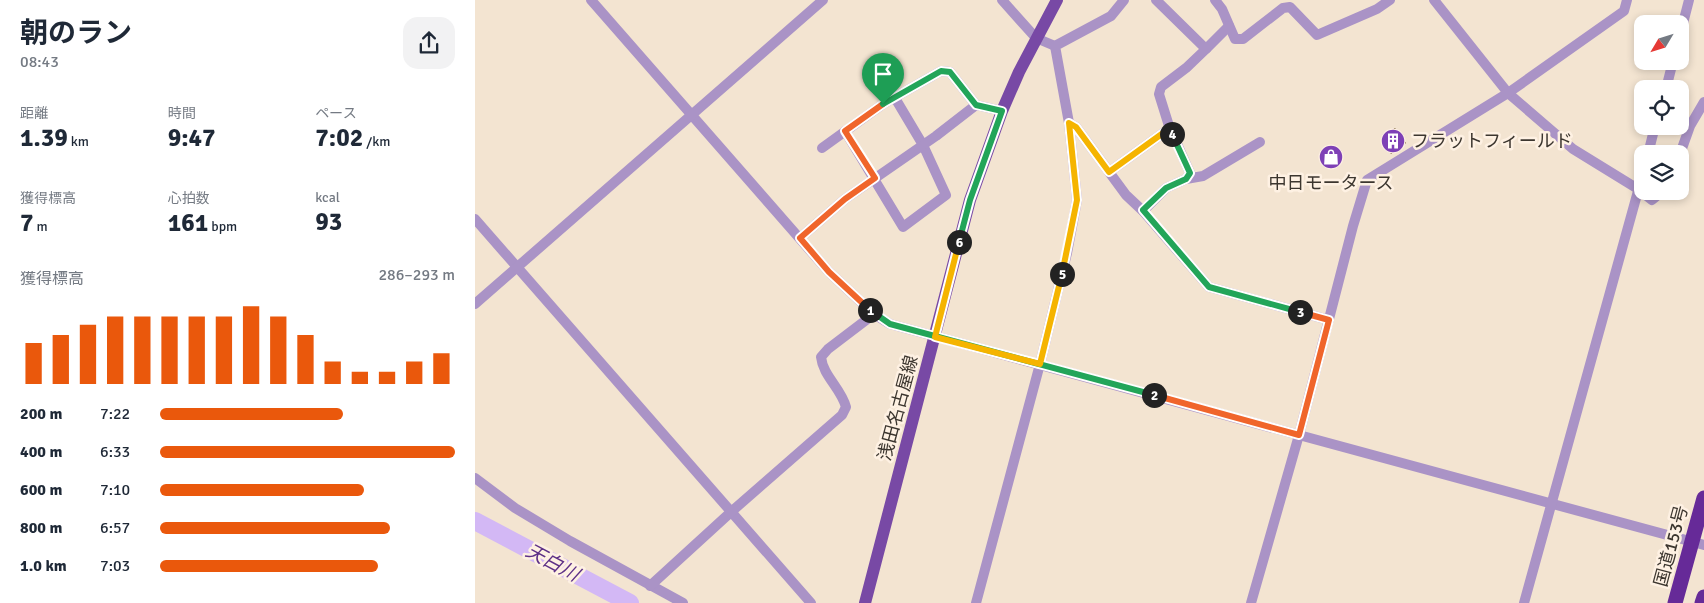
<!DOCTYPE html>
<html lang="ja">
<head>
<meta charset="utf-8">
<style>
	:root { --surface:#fff; --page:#f2f2f3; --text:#1f2937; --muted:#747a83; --accent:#ea580c }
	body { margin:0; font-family:Signika,"Noto Sans JP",sans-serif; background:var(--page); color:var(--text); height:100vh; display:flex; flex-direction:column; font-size:19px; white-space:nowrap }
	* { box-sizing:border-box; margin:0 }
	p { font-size:16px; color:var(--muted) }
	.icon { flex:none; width:28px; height:28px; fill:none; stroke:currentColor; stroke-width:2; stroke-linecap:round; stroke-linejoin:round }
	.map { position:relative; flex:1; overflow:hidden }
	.details { display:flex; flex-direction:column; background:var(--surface); width:475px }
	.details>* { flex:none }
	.needle { width:32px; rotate:232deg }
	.controls { position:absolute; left:1159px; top:15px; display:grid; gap:10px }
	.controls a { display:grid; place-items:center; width:55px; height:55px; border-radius:10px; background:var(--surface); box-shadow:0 2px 8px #0003; font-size:25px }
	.pin { position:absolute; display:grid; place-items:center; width:42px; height:42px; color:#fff; margin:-51px -21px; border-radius:50% 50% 50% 0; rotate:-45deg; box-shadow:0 0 5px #0007 }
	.pin .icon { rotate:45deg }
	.km { position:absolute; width:25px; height:25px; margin:-12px; border-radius:50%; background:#222; color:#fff; font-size:14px; line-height:25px; text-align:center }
	.round { display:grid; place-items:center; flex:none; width:52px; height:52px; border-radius:15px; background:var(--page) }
	.overview { display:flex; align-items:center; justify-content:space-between; height:85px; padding:0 20px }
	h1 { font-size:28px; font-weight:700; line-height:38px }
	.stats { display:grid; grid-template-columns:repeat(3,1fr); gap:8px; height:85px; padding:5px 20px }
	.stats div { display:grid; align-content:center }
	.stats b { font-size:25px; font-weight:700 }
	.stats small { font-size:14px; font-weight:400 }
	.stats p { font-size:14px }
	.chart { height:140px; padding:10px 20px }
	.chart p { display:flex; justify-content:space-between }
	.chart svg { width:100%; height:90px; margin-top:5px; stroke:var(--accent); stroke-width:6 }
	ul { padding:0 20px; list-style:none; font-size:16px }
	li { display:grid; grid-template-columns:80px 60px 1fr; align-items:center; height:38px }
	li i { height:12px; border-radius:6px; background:var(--accent) }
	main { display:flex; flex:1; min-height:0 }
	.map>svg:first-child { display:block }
</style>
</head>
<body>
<main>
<section class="details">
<div class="overview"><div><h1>朝のラン</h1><p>08:43</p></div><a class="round"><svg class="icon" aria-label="share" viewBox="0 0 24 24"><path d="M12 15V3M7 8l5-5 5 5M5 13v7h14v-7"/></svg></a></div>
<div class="stats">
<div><p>距離</p><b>1.39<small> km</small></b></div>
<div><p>時間</p><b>9:47</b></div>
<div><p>ペース</p><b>7:02<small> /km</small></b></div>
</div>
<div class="stats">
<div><p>獲得標高</p><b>7<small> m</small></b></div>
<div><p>心拍数</p><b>161<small> bpm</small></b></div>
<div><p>kcal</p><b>93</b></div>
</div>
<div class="chart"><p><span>獲得標高</span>286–293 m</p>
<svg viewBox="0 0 160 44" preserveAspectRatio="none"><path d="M5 44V24M15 44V20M25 44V15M35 44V11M45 44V11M55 44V11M65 44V11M75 44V11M85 44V6M95 44V11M105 44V20M115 44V33M125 44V38M135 44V38M145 44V33M155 44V29"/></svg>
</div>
<ul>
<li><b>200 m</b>7:22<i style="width:62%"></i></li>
<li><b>400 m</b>6:33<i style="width:100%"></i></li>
<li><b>600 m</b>7:10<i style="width:69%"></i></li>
<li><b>800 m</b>6:57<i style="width:78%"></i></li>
<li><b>1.0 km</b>7:03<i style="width:74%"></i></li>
</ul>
</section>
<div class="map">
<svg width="1229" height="603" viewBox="0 0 1229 603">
	<rect width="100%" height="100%" fill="#f3e4d1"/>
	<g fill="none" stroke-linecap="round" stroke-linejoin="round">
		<path stroke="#d3b8f5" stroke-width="18" d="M 0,521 L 155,603"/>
	</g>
	<path fill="#4d3208" d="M 920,128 L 931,143 L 916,154 L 906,138 Z"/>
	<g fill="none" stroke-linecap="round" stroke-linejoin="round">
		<g stroke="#aa93c6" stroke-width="10">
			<path d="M 116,0 L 354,272 L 399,314 L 415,324 L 1229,545"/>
			<path d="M 527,0 L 561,38 L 580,46"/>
			<path d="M 740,0 L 747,9 L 760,39 L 768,39 L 808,8 L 815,7 L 842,35 L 902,9 L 915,0"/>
			<path d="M 959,0 L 1033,93 L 1098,149 L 1163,189 L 1177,200 L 1188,191"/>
			<path d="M 1205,35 L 1214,0"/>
			<path d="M 731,49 L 754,26"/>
			<path d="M 1191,89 L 1198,61"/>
			<path d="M 594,123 L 601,127 L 651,195 L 668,211 L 734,287 L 854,320"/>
			<path d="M 370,131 L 428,227 L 471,195 L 448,145 L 420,98"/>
			<path d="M 347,148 L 408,104 L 466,71 L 475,72 L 501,105 L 527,111"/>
			<path d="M 1173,154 L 1180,126"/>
			<path d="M 1205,154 L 1215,126 L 1229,102"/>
			<path d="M 634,172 L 695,128"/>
			<path d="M 711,179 L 728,176 L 785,142"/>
			<path d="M 668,211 L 691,188 L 711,179 L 715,173 L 694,126 L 684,94 L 686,87 L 711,68 L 731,49 L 681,0"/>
			<path d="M 0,219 L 336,603"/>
			<path d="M 325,238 L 370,199 L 461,136 L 501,105"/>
			<path d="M 0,304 L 348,0"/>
			<path d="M 0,478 L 40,508 L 95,541 L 208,603"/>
			<path d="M 175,586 L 256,512 L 367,415 L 371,407 C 366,388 348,376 346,357 L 353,349 L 399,314"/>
			<path d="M 501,603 L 565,364 L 592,253 L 602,200 L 594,123 L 580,46 L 636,16 L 649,0"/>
			<path d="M 776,603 L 824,435 L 878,226 L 892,180 L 1033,93 L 1149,11 L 1152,0"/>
			<path d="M 1049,603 L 1168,173"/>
		</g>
		<path stroke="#7849a5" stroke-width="12" d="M 390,603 L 495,200 L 527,111 L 544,72 L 582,0"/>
		<g stroke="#662a98" stroke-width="15">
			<path d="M 1200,603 L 1229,498"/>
			<path d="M 1227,603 L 1229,597"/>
		</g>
	</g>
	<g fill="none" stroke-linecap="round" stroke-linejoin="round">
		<g stroke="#fff" stroke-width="10">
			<path id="split-1" d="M 395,310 L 354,272 L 325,238 L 370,199 L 400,178 L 370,131 L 408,104"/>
		</g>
		<g stroke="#fff" stroke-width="10">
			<path id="split-2" d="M 395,310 L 415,324 L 679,395"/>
		</g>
		<g stroke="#fff" stroke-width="10">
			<path id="split-3" d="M 679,395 L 824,435 L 854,320 L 825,312"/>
		</g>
		<g stroke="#fff" stroke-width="10">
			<path id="split-4" d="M 697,134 L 715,173 L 711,179 L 691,188 L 668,210 L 734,287 L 825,312"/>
		</g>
		<g stroke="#fff" stroke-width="10">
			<path id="split-5" d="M 587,274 L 602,200 L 594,123 L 601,127 L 634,172 L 695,128 L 697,134"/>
		</g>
		<g stroke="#fff" stroke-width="10">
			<path id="split-6" d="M 484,242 L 460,337 L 565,364 L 587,274"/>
		</g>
		<g stroke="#fff" stroke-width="10">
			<path id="split-7" d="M 408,104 L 466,71 L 475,72 L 501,105 L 527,111 L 495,200 L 484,242"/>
		</g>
		<use href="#split-1" stroke="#f0652b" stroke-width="6"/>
		<use href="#split-2" stroke="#22a559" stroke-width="6"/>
		<use href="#split-3" stroke="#f0652b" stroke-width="6"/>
		<use href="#split-4" stroke="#22a559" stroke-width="6"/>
		<use href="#split-5" stroke="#f5b400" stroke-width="6"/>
		<use href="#split-6" stroke="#f5b400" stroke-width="6"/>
		<use href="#split-7" stroke="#22a559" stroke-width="6"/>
	</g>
	<defs>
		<g id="building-disc" transform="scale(1.25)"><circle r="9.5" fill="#7e40b6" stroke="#fef1e3"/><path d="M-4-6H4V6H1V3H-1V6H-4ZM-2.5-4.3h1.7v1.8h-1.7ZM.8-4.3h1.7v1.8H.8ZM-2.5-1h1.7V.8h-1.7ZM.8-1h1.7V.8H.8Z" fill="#fff"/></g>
		<g id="shop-disc" transform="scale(1.25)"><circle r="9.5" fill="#7e40b6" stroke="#fef1e3"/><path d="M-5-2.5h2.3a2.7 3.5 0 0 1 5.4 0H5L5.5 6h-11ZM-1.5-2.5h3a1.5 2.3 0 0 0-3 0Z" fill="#fff"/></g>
	</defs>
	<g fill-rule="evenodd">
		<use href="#building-disc" x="918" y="141"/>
		<use href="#shop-disc" x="856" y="157"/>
	</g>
	<g text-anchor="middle" stroke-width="5" stroke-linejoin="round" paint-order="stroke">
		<g font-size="18" fill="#3c362f" stroke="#fef1e3" text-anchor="start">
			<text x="936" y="147">フラットフィールド</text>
			<text x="856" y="189" text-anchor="middle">中日モータース</text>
		</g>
		<g font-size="18" fill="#3c362f" stroke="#fef1e3">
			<text transform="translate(423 408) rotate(-75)" y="6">浅田名古屋線</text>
			<text transform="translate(1196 546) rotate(-75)" y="6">国道153号</text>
		</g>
		<g font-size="19" font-style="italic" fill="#5d3087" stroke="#fef1e3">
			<text transform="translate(78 562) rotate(28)" y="7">天白川</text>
		</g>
	</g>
</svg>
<div class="controls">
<a><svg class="needle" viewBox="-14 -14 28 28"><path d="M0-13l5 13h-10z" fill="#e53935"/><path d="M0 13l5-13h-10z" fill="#747a83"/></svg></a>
<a><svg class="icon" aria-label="locate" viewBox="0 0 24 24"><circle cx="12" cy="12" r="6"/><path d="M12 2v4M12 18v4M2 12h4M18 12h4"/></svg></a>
<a><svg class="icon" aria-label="layers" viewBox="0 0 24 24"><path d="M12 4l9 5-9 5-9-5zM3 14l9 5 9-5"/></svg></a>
</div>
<div class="pin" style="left:408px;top:104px;background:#1e9e55"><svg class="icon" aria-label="arrive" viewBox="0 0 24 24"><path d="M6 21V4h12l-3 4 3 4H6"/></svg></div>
<b class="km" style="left:395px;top:310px">1</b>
<b class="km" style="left:679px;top:395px">2</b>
<b class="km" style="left:825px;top:312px">3</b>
<b class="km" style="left:697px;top:134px">4</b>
<b class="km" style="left:587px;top:274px">5</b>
<b class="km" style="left:484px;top:242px">6</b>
</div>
</main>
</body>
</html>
